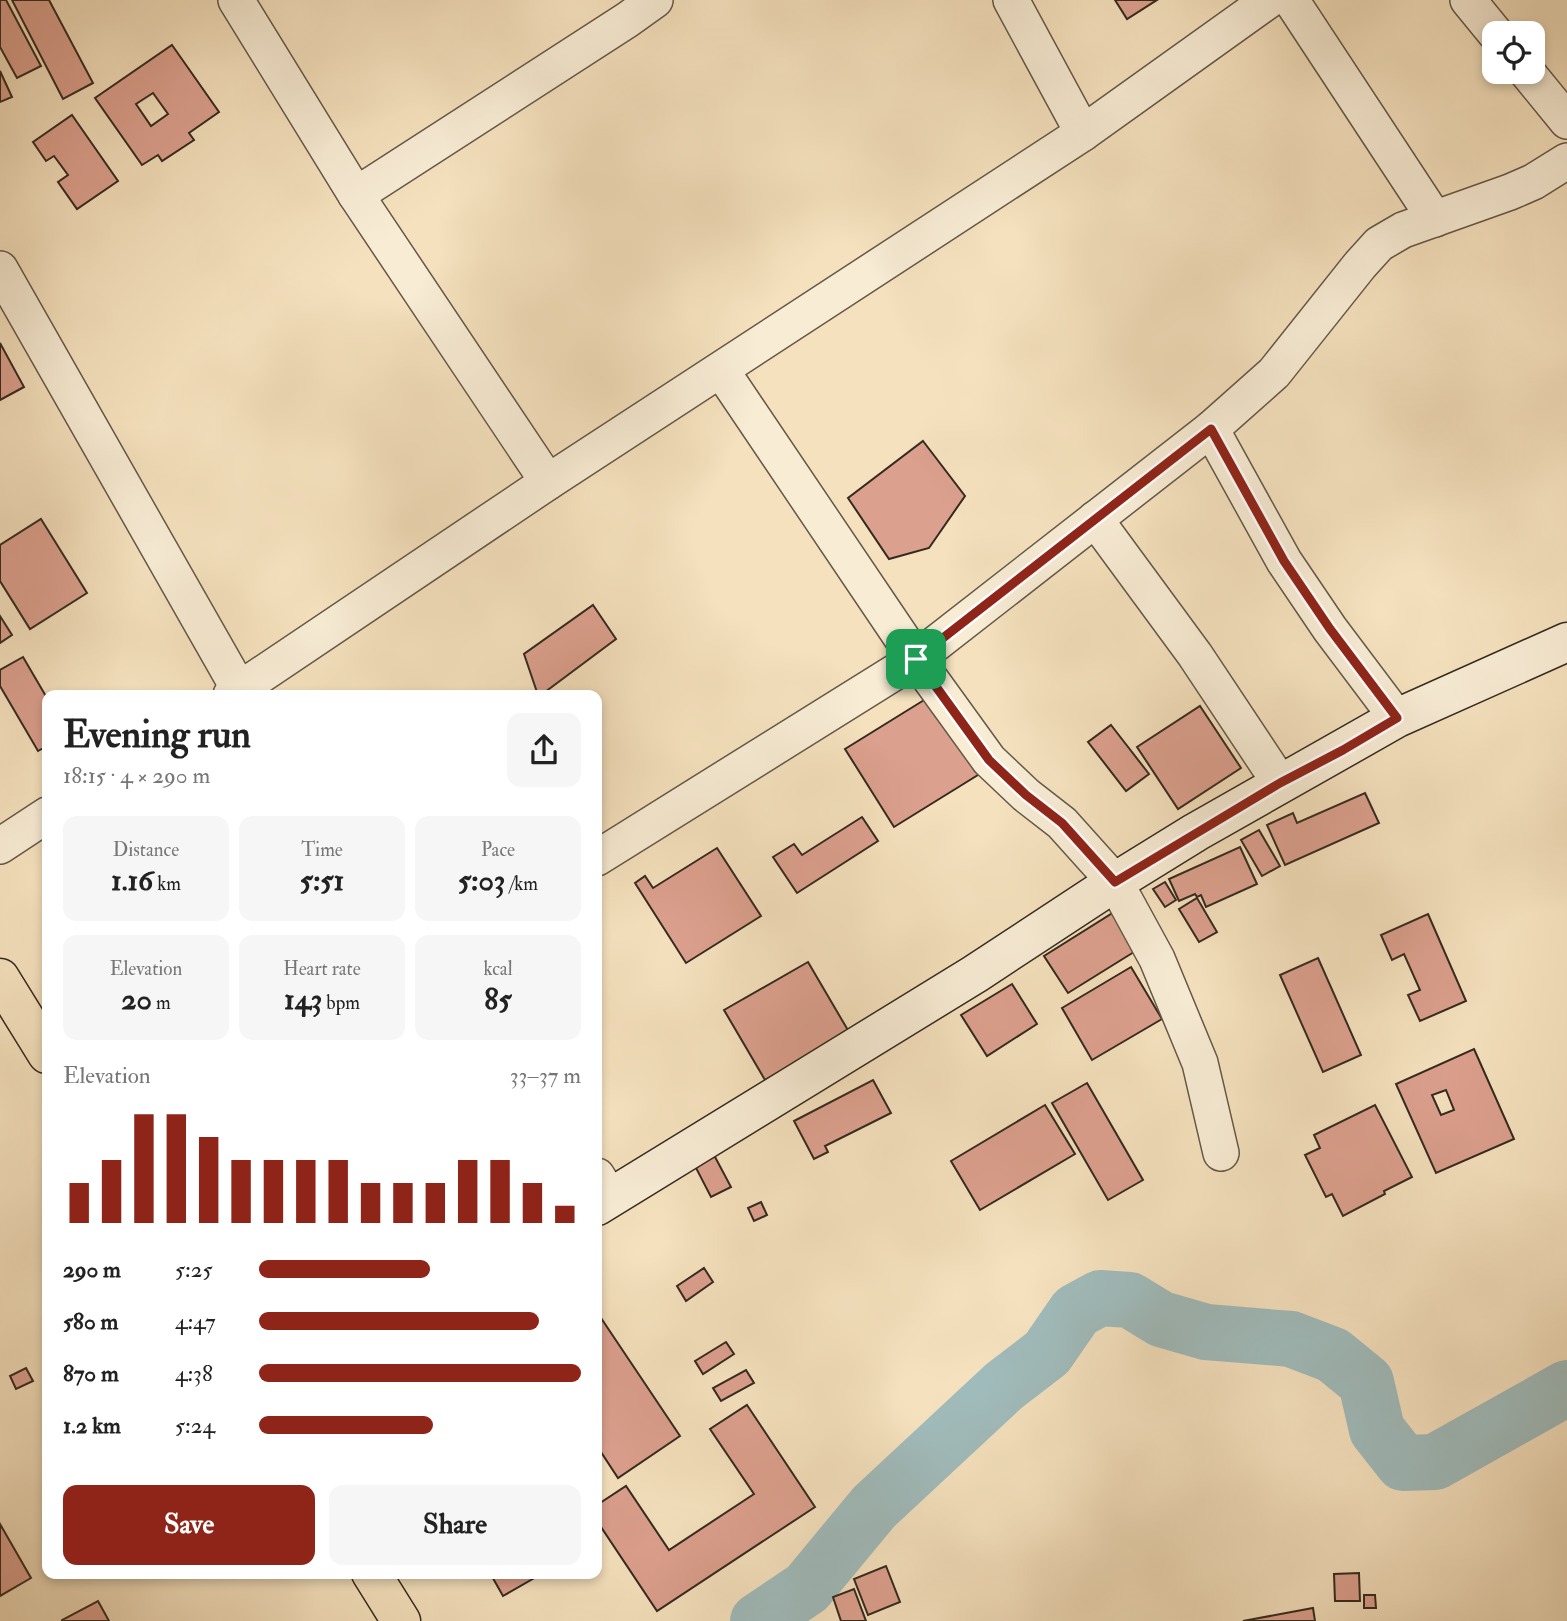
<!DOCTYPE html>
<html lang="en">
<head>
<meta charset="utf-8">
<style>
	:root { --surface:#fff; --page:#f6f6f6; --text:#222; --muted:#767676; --accent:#8f2418 }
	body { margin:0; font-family:"IM FELL Double Pica",serif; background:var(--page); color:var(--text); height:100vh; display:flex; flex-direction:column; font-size:26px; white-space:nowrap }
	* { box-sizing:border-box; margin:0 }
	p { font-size:23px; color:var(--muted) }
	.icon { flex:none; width:38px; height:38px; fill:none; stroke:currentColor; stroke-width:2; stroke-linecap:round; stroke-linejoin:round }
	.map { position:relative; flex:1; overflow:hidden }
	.sheet { position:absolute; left:42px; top:690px; width:560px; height:889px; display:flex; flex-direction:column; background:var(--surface); border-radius:14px; box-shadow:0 4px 10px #0003 }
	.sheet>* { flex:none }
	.fabs { position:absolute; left:1482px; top:21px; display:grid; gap:14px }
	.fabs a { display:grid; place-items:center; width:63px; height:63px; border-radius:14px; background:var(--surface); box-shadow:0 4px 10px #0003; font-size:35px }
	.pin { position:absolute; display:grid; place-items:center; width:60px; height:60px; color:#fff; margin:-30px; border-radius:14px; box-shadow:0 4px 10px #0006 }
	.round { display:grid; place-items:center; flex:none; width:74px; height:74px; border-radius:14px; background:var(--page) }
	.overview { display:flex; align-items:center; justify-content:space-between; height:119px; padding:0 21px }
	h1 { font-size:38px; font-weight:800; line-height:52px }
	.metrics { display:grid; grid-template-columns:repeat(3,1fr); gap:10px; height:119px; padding:7px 21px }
	.metrics div { display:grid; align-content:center; border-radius:14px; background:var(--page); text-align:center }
	.metrics b { font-size:30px; font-weight:800 }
	.metrics small { font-size:19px; font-weight:400 }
	.metrics p { font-size:19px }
	.chart { height:196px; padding:14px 21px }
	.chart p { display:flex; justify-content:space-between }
	.chart svg { width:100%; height:126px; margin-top:7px; stroke:var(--accent); stroke-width:6 }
	.primary-button { display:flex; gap:14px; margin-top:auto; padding:14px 21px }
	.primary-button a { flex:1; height:80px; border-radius:14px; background:var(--accent); color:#fff; font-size:28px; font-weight:800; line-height:80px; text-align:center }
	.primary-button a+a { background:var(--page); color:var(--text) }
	ul { padding:0 21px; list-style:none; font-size:23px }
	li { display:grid; grid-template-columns:112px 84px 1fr; align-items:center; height:52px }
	li i { height:18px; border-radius:9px; background:var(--accent) }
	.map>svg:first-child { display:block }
</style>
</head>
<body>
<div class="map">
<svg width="1567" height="1621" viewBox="0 0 1567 1621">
	<rect width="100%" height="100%" fill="#f5e1be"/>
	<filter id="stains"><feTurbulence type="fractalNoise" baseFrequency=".00286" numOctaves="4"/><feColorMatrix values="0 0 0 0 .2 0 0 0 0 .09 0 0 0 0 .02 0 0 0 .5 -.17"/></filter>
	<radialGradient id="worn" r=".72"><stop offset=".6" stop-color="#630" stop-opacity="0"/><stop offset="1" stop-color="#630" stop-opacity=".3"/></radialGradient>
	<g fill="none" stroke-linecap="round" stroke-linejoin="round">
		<path stroke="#a0bbbb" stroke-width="56" d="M 758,1621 L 807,1588 L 874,1507 L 1004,1386 L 1047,1353 L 1076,1311 L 1100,1298 L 1130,1300 L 1161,1319 L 1206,1332 L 1291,1339 L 1333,1355 L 1366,1382 L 1377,1430 L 1403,1463 L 1435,1462 L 1567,1388"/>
	</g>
	<g fill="#dca08e" stroke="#342a1f" stroke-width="2" fill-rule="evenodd">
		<path d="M 0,0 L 6,0 L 41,66 L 17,78 L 0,47 Z"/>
		<path d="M 12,0 L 49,0 L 93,83 L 63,99 Z"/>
		<path d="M 1115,0 L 1157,0 L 1127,19 Z"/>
		<path d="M 172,45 L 219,112 L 189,133 L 194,140 L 162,161 L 158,155 L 142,165 L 95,98 ZM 153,93 L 168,114 L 151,126 L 136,104 Z"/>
		<path d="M 0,71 L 12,97 L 0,102 Z"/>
		<path d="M 72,115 L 118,181 L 77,209 L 58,182 L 68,175 L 54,156 L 46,161 L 33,142 Z"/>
		<path d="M 0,343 L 24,387 L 0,400 Z"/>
		<path d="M 923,441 L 965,496 L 929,548 L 889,559 L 848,498 Z"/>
		<path d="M 41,519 L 87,593 L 30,629 L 0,581 L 0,545 Z"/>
		<path d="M 593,605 L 616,639 L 541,695 L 538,695 L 524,654 Z"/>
		<path d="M 0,616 L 12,635 L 0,643 Z"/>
		<path d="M 23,657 L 47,698 L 47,746 L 38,751 L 0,686 L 0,670 Z"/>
		<path d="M 937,692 L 986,770 L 894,827 L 845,749 Z"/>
		<path d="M 1200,706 L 1241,768 L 1178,809 L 1137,747 Z"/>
		<path d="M 1111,725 L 1149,774 L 1126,791 L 1088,742 Z"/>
		<path d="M 1365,793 L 1379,823 L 1285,865 L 1267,825 L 1293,813 L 1297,823 Z"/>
		<path d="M 862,817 L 878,841 L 797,893 L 773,857 L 794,844 L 802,855 Z"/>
		<path d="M 1259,830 L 1280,866 L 1262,876 L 1241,840 Z"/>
		<path d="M 1240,847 L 1257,884 L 1206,907 L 1201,895 L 1197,897 L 1195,894 L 1179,901 L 1169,879 Z"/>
		<path d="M 717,848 L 761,916 L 686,963 L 635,883 L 645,876 L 653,888 Z"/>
		<path d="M 1165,882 L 1176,900 L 1165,907 L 1153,889 Z"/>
		<path d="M 1197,898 L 1217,932 L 1199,942 L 1179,909 Z"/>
		<path d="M 1119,909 L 1142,947 L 1068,993 L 1044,956 Z"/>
		<path d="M 1428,914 L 1466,1001 L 1420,1021 L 1408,995 L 1420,990 L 1404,954 L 1392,960 L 1381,935 Z"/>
		<path d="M 1318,958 L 1361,1055 L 1323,1072 L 1280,975 Z"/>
		<path d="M 808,962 L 849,1032 L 765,1080 L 724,1010 Z"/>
		<path d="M 1131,967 L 1162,1019 L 1092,1060 L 1062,1008 Z"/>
		<path d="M 1012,984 L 1037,1024 L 987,1056 L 961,1015 Z"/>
		<path d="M 1474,1049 L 1514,1139 L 1436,1173 L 1396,1084 ZM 1446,1090 L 1454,1110 L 1441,1115 L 1432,1095 Z"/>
		<path d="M 873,1080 L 891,1113 L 825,1146 L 828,1152 L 814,1159 L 794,1121 Z"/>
		<path d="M 1087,1083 L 1143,1180 L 1108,1200 L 1052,1103 Z"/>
		<path d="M 1045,1105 L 1075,1154 L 980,1210 L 951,1161 Z"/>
		<path d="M 1375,1105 L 1412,1177 L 1384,1191 L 1385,1194 L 1343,1216 L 1332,1194 L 1326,1197 L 1305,1155 L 1320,1148 L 1314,1135 Z"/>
		<path d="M 714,1155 L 731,1187 L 711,1197 L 695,1166 Z"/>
		<path d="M 761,1202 L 767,1215 L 754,1221 L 748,1208 Z"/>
		<path d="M 704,1268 L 713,1282 L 686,1301 L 677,1286 Z"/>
		<path d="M 597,1312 L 680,1436 L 618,1478 L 597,1446 Z"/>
		<path d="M 726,1342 L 734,1354 L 703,1374 L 695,1361 Z"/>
		<path d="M 26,1368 L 33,1381 L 16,1389 L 10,1376 Z"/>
		<path d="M 746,1370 L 754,1383 L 721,1401 L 713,1388 Z"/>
		<path d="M 747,1405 L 815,1507 L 657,1611 L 597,1521 L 597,1505 L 626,1486 L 669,1550 L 754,1494 L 710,1429 Z"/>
		<path d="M 0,1524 L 31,1578 L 0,1596 Z"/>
		<path d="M 886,1566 L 900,1602 L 868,1615 L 854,1579 Z"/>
		<path d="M 490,1573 L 543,1573 L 503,1596 Z"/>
		<path d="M 1359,1573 L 1360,1601 L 1335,1601 L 1334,1574 Z"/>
		<path d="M 854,1589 L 866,1621 L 841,1621 L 833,1597 Z"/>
		<path d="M 1364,1595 L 1375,1595 L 1376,1608 L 1364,1608 Z"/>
		<path d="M 98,1601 L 109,1621 L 62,1621 L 62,1620 Z"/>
		<path d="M 1313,1608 L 1315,1621 L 1243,1621 Z"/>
	</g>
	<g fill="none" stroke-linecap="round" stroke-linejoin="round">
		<g stroke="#645847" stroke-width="38">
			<g id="street">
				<path d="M 236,0 L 356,195 L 548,482"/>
				<path d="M 1011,0 L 1083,133"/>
				<path d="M 1291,0 L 1435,219"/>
				<path d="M 1468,0 L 1495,33"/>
				<path d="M 1527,72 L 1567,121"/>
				<path d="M 356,195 L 627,20 L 655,0"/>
				<path d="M 0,269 L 239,689"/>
				<path d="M 721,370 L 916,659 L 989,760 L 1026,795 L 1062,823 L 1115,882 L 1157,959 L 1200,1063 L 1221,1153"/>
				<path d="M 1211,429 L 1284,561 L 1330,629 L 1397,718"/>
				<path d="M 1095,519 L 1195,655 L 1280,783"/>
				<path d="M 231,695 L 548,482 L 1083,133 L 1269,0"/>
				<path d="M 0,846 L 47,815"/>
				<path d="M 597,858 L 916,659 L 1211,429 L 1274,373 L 1360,265 L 1379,244 L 1403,230 L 1510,192 L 1533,182 L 1567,161"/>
				<path d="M 597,1176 L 610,1197"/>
			</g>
		</g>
		<g stroke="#342a1f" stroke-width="41">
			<path id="secondary" d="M 597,1206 L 975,974 L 1115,882 L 1196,832 L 1397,718 L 1567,642"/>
		</g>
		<g stroke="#342a1f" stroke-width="41">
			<g id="primary">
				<path d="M 0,978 L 47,1054"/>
				<path d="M 371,1573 L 401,1621"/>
			</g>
		</g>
		<use href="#street" stroke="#f8ecd5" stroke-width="35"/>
		<use href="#secondary" stroke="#f8ecd5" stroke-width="38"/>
		<use href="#primary" stroke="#f5e1be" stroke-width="38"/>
	</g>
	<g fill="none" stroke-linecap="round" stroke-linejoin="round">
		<g stroke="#fff" stroke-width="14">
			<path id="route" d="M 1211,429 L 1284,561 L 1330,629 L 1397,718 L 1343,750 L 1280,783 L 1115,882 L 1062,823 L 1026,795 L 989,760 L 916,659 Z"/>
		</g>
		<use href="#route" stroke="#8f2418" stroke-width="9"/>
	</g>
	<rect width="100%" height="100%" filter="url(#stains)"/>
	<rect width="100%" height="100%" fill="url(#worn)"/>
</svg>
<div class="fabs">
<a><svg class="icon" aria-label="locate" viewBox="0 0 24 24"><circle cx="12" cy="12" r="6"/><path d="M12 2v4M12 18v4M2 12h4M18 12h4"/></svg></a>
</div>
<div class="pin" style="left:916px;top:659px;background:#1e9e55"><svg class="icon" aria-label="arrive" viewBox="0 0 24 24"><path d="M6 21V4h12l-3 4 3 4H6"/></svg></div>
<section class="sheet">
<div class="overview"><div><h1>Evening run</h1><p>18:15 · 4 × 290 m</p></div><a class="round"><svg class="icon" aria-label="share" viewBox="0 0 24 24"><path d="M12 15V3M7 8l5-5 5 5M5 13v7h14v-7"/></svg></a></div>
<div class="metrics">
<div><p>Distance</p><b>1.16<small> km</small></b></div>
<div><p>Time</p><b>5:51</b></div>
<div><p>Pace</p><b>5:03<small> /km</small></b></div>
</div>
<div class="metrics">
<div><p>Elevation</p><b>20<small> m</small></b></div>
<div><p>Heart rate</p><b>143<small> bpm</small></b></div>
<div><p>kcal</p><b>85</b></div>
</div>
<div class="chart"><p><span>Elevation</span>33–37 m</p>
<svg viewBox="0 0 160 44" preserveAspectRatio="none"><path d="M5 44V30M15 44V22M25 44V6M35 44V6M45 44V14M55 44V22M65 44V22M75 44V22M85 44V22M95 44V30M105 44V30M115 44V30M125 44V22M135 44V22M145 44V30M155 44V38"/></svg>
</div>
<ul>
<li><b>290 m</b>5:25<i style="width:53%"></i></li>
<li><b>580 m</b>4:47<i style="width:87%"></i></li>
<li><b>870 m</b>4:38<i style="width:100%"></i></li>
<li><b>1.2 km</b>5:24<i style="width:54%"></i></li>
</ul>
<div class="primary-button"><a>Save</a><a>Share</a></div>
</section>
</div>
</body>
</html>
